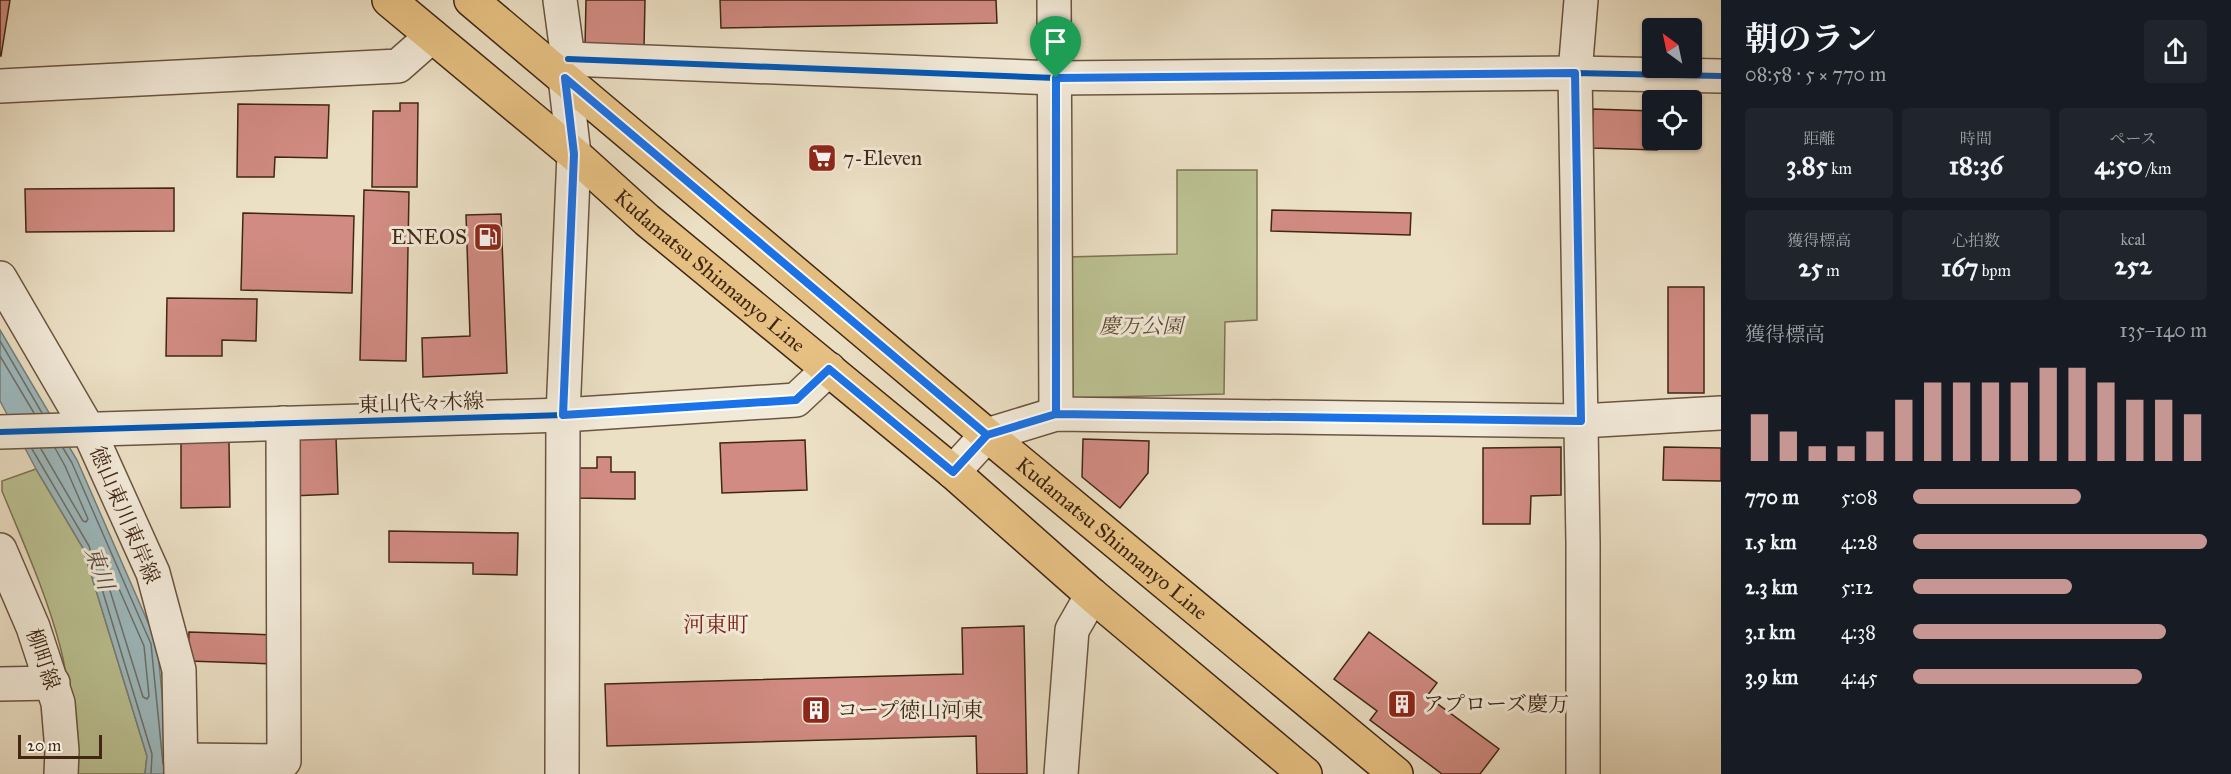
<!DOCTYPE html>
<html lang="ja">
<head>
<meta charset="utf-8">
<style>
	:root { --surface:#171b24; --page:#20242c; --text:#f1f3f6; --muted:#9ea1a6; --accent:#c59692 }
	body { margin:0; font-family:"IM FELL Great Primer","Noto Serif JP",serif; background:var(--page); color:var(--text); height:100vh; display:flex; flex-direction:column; font-size:22px; white-space:nowrap }
	* { box-sizing:border-box; margin:0 }
	p { font-size:20px; color:var(--muted) }
	.icon { flex:none; width:33px; height:33px; fill:none; stroke:currentColor; stroke-width:2; stroke-linecap:round; stroke-linejoin:round }
	.map { position:relative; flex:1; overflow:hidden }
	.sheet { display:flex; flex-direction:column; background:var(--surface); width:510px }
	.sheet>* { flex:none }
	.needle { width:39px; rotate:327deg }
	.buttons { position:absolute; left:1642px; top:18px; display:grid; gap:12px }
	.buttons a { display:grid; place-items:center; width:60px; height:60px; border-radius:6px; background:var(--surface); box-shadow:0 2px 4px #0004; font-size:30px }
	.scale { position:absolute; left:18px; bottom:15px; width:84px; box-sizing:border-box; padding-left:6px; border:3px solid #402714; border-top:0; font-size:16px; line-height:21px; white-space:nowrap; color:#402714; -webkit-text-stroke:4px #f2ead9; paint-order:stroke }
	.pin { position:absolute; display:grid; place-items:center; width:51px; height:51px; color:#fff; margin:-62px -26px; border-radius:50% 50% 50% 0; rotate:-45deg; box-shadow:0 0 6px #0007 }
	.pin .icon { rotate:45deg }
	.round { display:grid; place-items:center; flex:none; width:63px; height:63px; border-radius:6px; background:var(--page) }
	.overview { display:flex; align-items:center; justify-content:space-between; height:102px; padding:0 24px }
	h1 { font-size:33px; font-weight:700; line-height:45px }
	.metrics { display:grid; grid-template-columns:repeat(3,1fr); gap:9px; height:102px; padding:6px 24px }
	.metrics div { display:grid; align-content:center; border-radius:6px; background:var(--page); text-align:center }
	.metrics b { font-size:26px; font-weight:700 }
	.metrics small { font-size:16px; font-weight:400 }
	.metrics p { font-size:16px }
	.chart { height:168px; padding:12px 24px }
	.chart p { display:flex; justify-content:space-between }
	.chart svg { width:100%; height:108px; margin-top:6px; stroke:var(--accent); stroke-width:6 }
	ul { padding:0 24px; list-style:none; font-size:20px }
	li { display:grid; grid-template-columns:96px 72px 1fr; align-items:center; height:45px }
	li i { height:15px; border-radius:8px; background:var(--accent) }
	main { display:flex; flex:1; min-height:0 }
	.map>svg:first-child { display:block }
</style>
</head>
<body>
<main>
<div class="map">
<svg width="1721" height="774" viewBox="0 0 1721 774">
	<rect width="100%" height="100%" fill="#ebdfc4"/>
	<filter id="stains"><feTurbulence type="fractalNoise" baseFrequency=".00333" numOctaves="4"/><feColorMatrix values="0 0 0 0 .2 0 0 0 0 .09 0 0 0 0 .02 0 0 0 .5 -.17"/></filter>
	<radialGradient id="worn" r=".72"><stop offset=".6" stop-color="#630" stop-opacity="0"/><stop offset="1" stop-color="#630" stop-opacity=".3"/></radialGradient>
	<g fill="#bbc192" stroke="#7e7453" stroke-width="1.5">
		<path d="M 1177,170 L 1257,170 L 1257,320 L 1225,322 L 1224,394 L 1072,398 L 1067,257 L 1177,254 Z"/>
		<path d="M 36,469 L 83,548 L 147,756 L 145,774 L 76,774 C 73,731 71,688 60,646 C 46,593 23,542 2,491 L 2,481 Z"/>
	</g>
	<path fill="#9dbabf" stroke="#787f7b" stroke-width="1.5" d="M 0,330 L 77,460 L 157,643 L 170,774 L 145,774 L 147,756 L 83,548 L 36,469 L 0,401 Z"/>
	<g fill="none" stroke-linecap="round" stroke-linejoin="round">
		<g stroke="#6e706a" stroke-width="1.5">
			<path d="M 0,341 L 42,413"/>
			<path d="M 0,356 L 34,413"/>
			<path d="M 63,448 L 72,463 L 151,644 L 163,764"/>
			<path d="M 32,449 L 89,546 L 152,754 L 151,774"/>
			<path d="M 41,449 L 83,521 L 86,522 L 88,519 L 65,466 L 55,448"/>
			<path d="M 105,565 L 109,566 L 144,646 L 149,696 L 147,699 L 143,697 L 103,568 Z"/>
		</g>
	</g>
	<g fill="#d18b82" stroke="#402714" stroke-width="1.5">
		<path d="M 0,0 L 10,0 L 1,56 L 0,56 Z"/>
		<path d="M 586,0 L 645,0 L 644,48 L 585,47 Z"/>
		<path d="M 720,0 L 996,0 L 997,23 L 721,28 Z"/>
		<path d="M 400,103 L 418,103 L 417,187 L 372,187 L 373,111 L 400,111 Z"/>
		<path d="M 238,104 L 329,105 L 327,158 L 275,157 L 274,177 L 237,177 Z"/>
		<path d="M 1593,109 L 1653,111 L 1653,140 L 1657,140 L 1657,150 L 1592,148 Z"/>
		<path d="M 174,188 L 174,231 L 26,232 L 25,189 Z"/>
		<path d="M 364,190 L 409,192 L 406,361 L 360,360 Z"/>
		<path d="M 1272,210 L 1411,213 L 1410,235 L 1271,231 Z"/>
		<path d="M 243,213 L 354,216 L 352,293 L 241,290 Z"/>
		<path d="M 501,214 L 507,373 L 423,377 L 422,338 L 470,336 L 466,215 Z"/>
		<rect x="1668" y="287" width="36" height="106"/>
		<path d="M 167,298 L 257,299 L 256,341 L 222,340 L 222,356 L 166,356 Z"/>
		<path d="M 336,437 L 338,494 L 291,496 L 289,439 Z"/>
		<path d="M 1083,439 L 1149,441 L 1148,473 L 1120,508 L 1082,477 Z"/>
		<path d="M 805,440 L 807,490 L 722,493 L 720,443 Z"/>
		<path d="M 181,442 L 229,442 L 230,507 L 181,508 Z"/>
		<path d="M 1561,447 L 1561,495 L 1531,496 L 1530,524 L 1483,524 L 1483,448 Z"/>
		<path d="M 1664,447 L 1721,448 L 1721,481 L 1663,480 Z"/>
		<path d="M 597,457 L 611,457 L 611,472 L 635,472 L 635,499 L 575,498 L 575,468 L 597,468 Z"/>
		<path d="M 389,531 L 518,533 L 517,575 L 473,574 L 473,563 L 389,562 Z"/>
		<path d="M 1024,626 L 1027,774 L 977,774 L 976,736 L 607,746 L 605,684 L 963,674 L 962,628 Z"/>
		<path d="M 189,632 L 275,635 L 274,664 L 188,661 Z"/>
		<path d="M 1369,632 L 1437,683 L 1427,696 L 1499,749 L 1480,774 L 1442,774 L 1370,720 L 1377,711 L 1334,679 Z"/>
	</g>
	<g fill="none" stroke-linecap="round" stroke-linejoin="round">
		<g stroke="#6b5540" stroke-width="36">
			<g id="minor">
				<path d="M 560,0 L 568,59 L 565,78 L 574,154 L 563,415 L 562,774"/>
				<path d="M 1054,0 L 1056,414"/>
				<path d="M 1581,0 L 1575,73 L 1583,543 L 1583,774"/>
				<path d="M 568,59 L 1056,78 L 1575,73 L 1721,76"/>
				<path d="M 0,86 L 398,66 L 432,36"/>
				<path d="M 0,278 L 88,429 L 153,573 L 179,670 L 181,774"/>
				<path d="M 0,432 L 563,415 L 796,400 L 829,369"/>
				<path d="M 953,472 L 987,435 L 1056,414 L 1581,421 L 1721,413"/>
				<path d="M 0,550 L 33,627 L 58,703 L 62,751 L 61,774"/>
				<path d="M 0,684 L 53,683"/>
				<path d="M 181,760 L 284,761 L 283,423"/>
				<path d="M 1061,774 L 1072,630 L 1092,595"/>
			</g>
		</g>
		<g stroke="#402714" stroke-width="36">
			<g id="major">
				<path id="s1" d="M 389,0 L 574,154 L 647,220 L 953,472 L 1092,595 L 1305,774"/>
				<path id="s2" d="M 471,0 L 987,435 L 1396,774"/>
			</g>
		</g>
		<use href="#minor" stroke="#f2ead9" stroke-width="33"/>
		<use href="#major" stroke="#e6c082" stroke-width="33"/>
		<g stroke="#f2ead9" stroke-width="10">
			<g id="cycleway">
				<path d="M 568,59 L 1056,78 L 1575,73 L 1721,76"/>
				<path d="M 0,432 L 563,415 L 796,400 L 829,369"/>
			</g>
		</g>
		<use href="#cycleway" stroke="#0057b8" stroke-width="6"/>
	</g>
	<g fill="none" stroke-linecap="round" stroke-linejoin="round">
		<g stroke="#fff" stroke-width="12">
			<path id="route" d="M 1056,78 L 1056,414 L 987,435 L 953,472 L 829,369 L 796,400 L 563,415 L 574,154 L 565,78 L 987,435 L 1056,414 L 1581,421 L 1575,73 L 1056,78"/>
		</g>
		<use href="#route" stroke="#1a73e8" stroke-width="8"/>
	</g>
	<defs>
		<g id="supermarket-square" transform="scale(1.5)"><rect x="-9" y="-9" width="18" height="18" rx="4" fill="#8f2418" stroke="#f2ead9"/><path d="M-6-5.5h2.5l.6 2H6L4.5 2H-2.5L-4.4-4H-6ZM-1.5 3.2a1.3 1.3 0 1 0 .1 0ZM3 3.2a1.3 1.3 0 1 0 .1 0Z" fill="#fff"/></g>
		<g id="fuel-square" transform="scale(1.5)"><rect x="-9" y="-9" width="18" height="18" rx="4" fill="#8f2418" stroke="#f2ead9"/><path d="M-5.5-6h7V0h2V4h1.3V-2.5L3-4.5l.8-.8L6-3V5H2.5V1h-1V6h-7ZM-4.2-4.7v3.2H.2V-4.7Z" fill="#fff"/></g>
		<g id="building-square" transform="scale(1.5)"><rect x="-9" y="-9" width="18" height="18" rx="4" fill="#8f2418" stroke="#f2ead9"/><path d="M-4-6H4V6H1V3H-1V6H-4ZM-2.5-4.3h1.7v1.8h-1.7ZM.8-4.3h1.7v1.8H.8ZM-2.5-1h1.7V.8h-1.7ZM.8-1h1.7V.8H.8Z" fill="#fff"/></g>
	</defs>
	<g fill-rule="evenodd">
		<use href="#supermarket-square" x="822" y="158"/>
		<use href="#fuel-square" x="488" y="237"/>
		<use href="#building-square" x="1402" y="704"/>
		<use href="#building-square" x="816" y="710"/>
	</g>
	<g text-anchor="middle" stroke-width="6" stroke-linejoin="round" paint-order="stroke">
		<g font-size="21" fill="#402714" stroke="#f2ead9" text-anchor="start">
			<text x="843" y="165">7-Eleven</text>
			<text x="467" y="244" text-anchor="end">ENEOS</text>
			<text x="1423" y="711">アプローズ慶万</text>
			<text x="837" y="717">コープ徳山河東</text>
		</g>
		<g font-size="21" fill="#402714" stroke="#f2ead9">
			<text dy="7" stroke="none"><textPath href="#s1" startOffset="420">Kudamatsu Shinnanyo Line</textPath></text>
			<text transform="translate(421 403) rotate(-2)" y="7">東山代々木線</text>
			<text transform="translate(125 515) rotate(67)" y="7">徳山東川東岸線</text>
			<text dy="7" stroke="none"><textPath href="#s2" startOffset="837">Kudamatsu Shinnanyo Line</textPath></text>
			<text transform="translate(43 659) rotate(71)" y="7">柳町線</text>
		</g>
		<g font-size="21" font-style="italic" fill="#5f4e34" stroke="#f2ead9">
			<text x="1141" y="333">慶万公園</text>
		</g>
		<g font-size="22" font-style="italic" fill="#574c3f" stroke="#f2ead9">
			<text transform="translate(100 568) rotate(70)" y="8">東川</text>
		</g>
		<g font-size="22" fill="#7a1f14" stroke="#f2ead9">
			<text x="716" y="632">河東町</text>
		</g>
	</g>
	<rect width="100%" height="100%" filter="url(#stains)"/>
	<rect width="100%" height="100%" fill="url(#worn)"/>
</svg>
<div class="buttons">
<a><svg class="needle" viewBox="-14 -14 28 28"><path d="M0-13l5 13h-10z" fill="#e53935"/><path d="M0 13l5-13h-10z" fill="#9ea1a6"/></svg></a>
<a><svg class="icon" aria-label="locate" viewBox="0 0 24 24"><circle cx="12" cy="12" r="6"/><path d="M12 2v4M12 18v4M2 12h4M18 12h4"/></svg></a>
</div>
<div class="scale">20 m</div>
<div class="pin" style="left:1056px;top:78px;background:#1e9e55"><svg class="icon" aria-label="arrive" viewBox="0 0 24 24"><path d="M6 21V4h12l-3 4 3 4H6"/></svg></div>
</div>
<section class="sheet">
<div class="overview"><div><h1>朝のラン</h1><p>08:58 · 5 × 770 m</p></div><a class="round"><svg class="icon" aria-label="share" viewBox="0 0 24 24"><path d="M12 15V3M7 8l5-5 5 5M5 13v7h14v-7"/></svg></a></div>
<div class="metrics">
<div><p>距離</p><b>3.85<small> km</small></b></div>
<div><p>時間</p><b>18:36</b></div>
<div><p>ペース</p><b>4:50<small> /km</small></b></div>
</div>
<div class="metrics">
<div><p>獲得標高</p><b>25<small> m</small></b></div>
<div><p>心拍数</p><b>167<small> bpm</small></b></div>
<div><p>kcal</p><b>252</b></div>
</div>
<div class="chart"><p><span>獲得標高</span>135–140 m</p>
<svg viewBox="0 0 160 44" preserveAspectRatio="none"><path d="M5 44V25M15 44V32M25 44V38M35 44V38M45 44V32M55 44V19M65 44V12M75 44V12M85 44V12M95 44V12M105 44V6M115 44V6M125 44V12M135 44V19M145 44V19M155 44V25"/></svg>
</div>
<ul>
<li><b>770 m</b>5:08<i style="width:57%"></i></li>
<li><b>1.5 km</b>4:28<i style="width:100%"></i></li>
<li><b>2.3 km</b>5:12<i style="width:54%"></i></li>
<li><b>3.1 km</b>4:38<i style="width:86%"></i></li>
<li><b>3.9 km</b>4:45<i style="width:78%"></i></li>
</ul>
</section>
</main>
</body>
</html>
